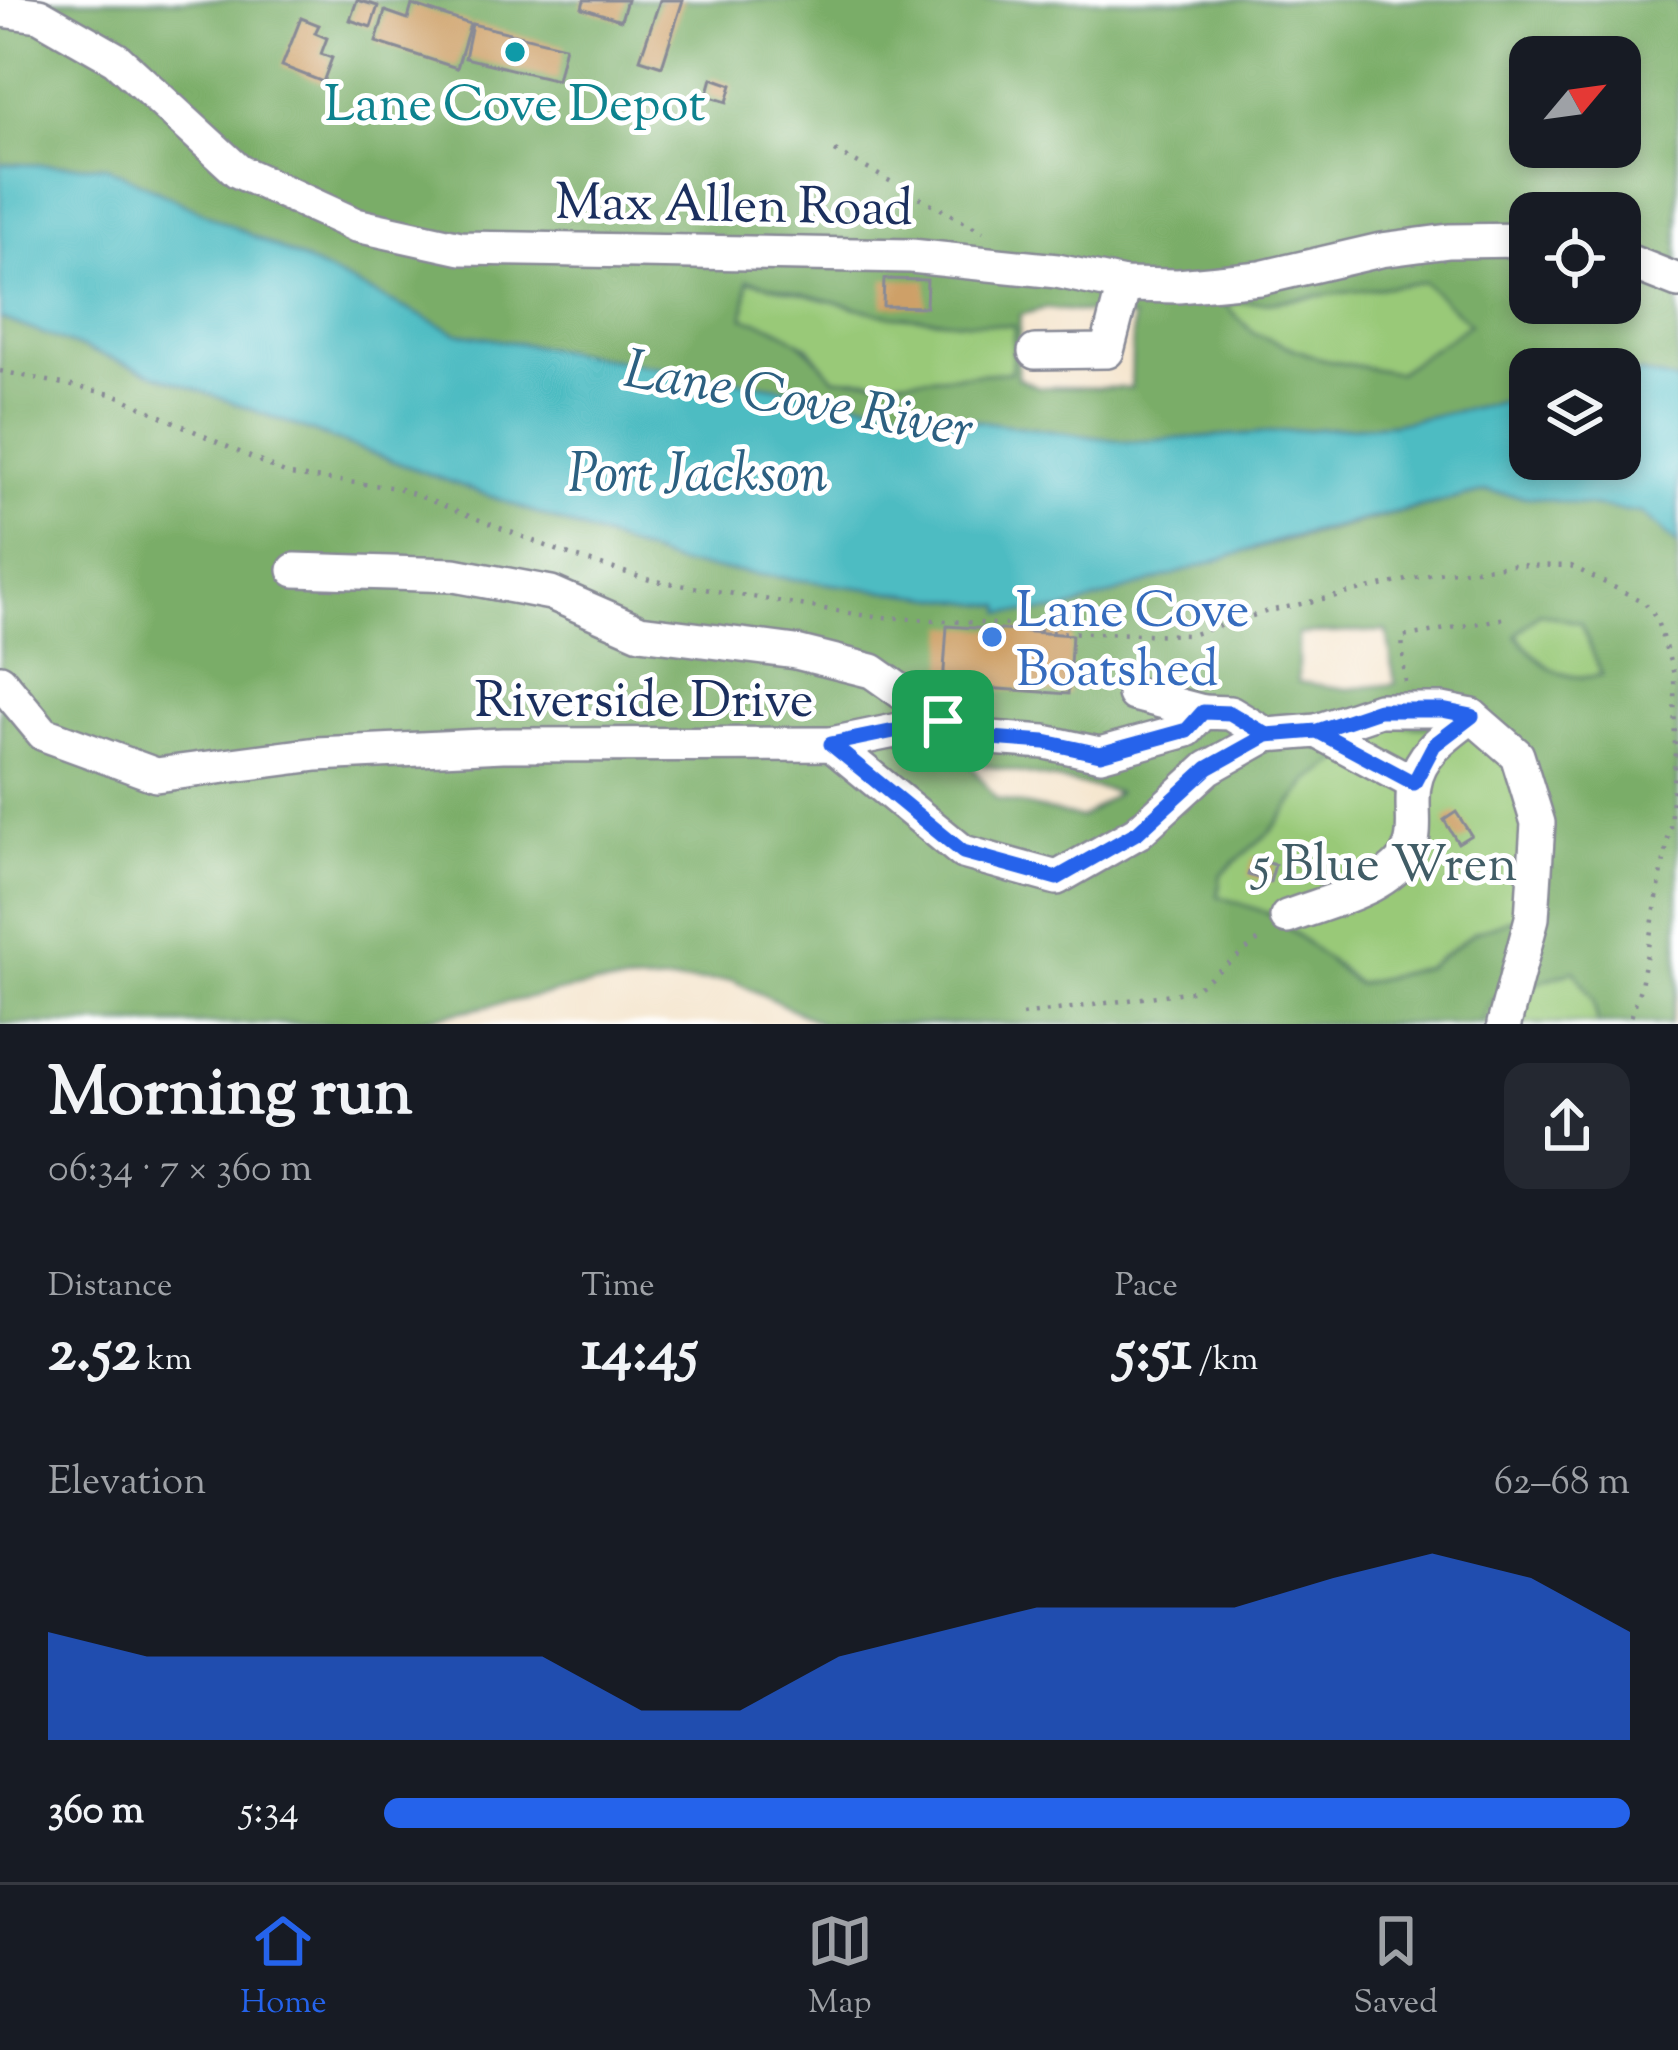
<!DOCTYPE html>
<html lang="en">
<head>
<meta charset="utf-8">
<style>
	:root { --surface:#171b24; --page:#242831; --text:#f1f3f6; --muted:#9ea1a6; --line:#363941; --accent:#2563eb }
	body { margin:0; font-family:"Sorts Mill Goudy",serif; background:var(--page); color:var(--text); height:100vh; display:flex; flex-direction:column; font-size:45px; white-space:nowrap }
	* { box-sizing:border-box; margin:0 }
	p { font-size:39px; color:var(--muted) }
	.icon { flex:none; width:66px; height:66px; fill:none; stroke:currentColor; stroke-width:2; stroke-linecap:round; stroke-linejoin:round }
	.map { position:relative; height:1024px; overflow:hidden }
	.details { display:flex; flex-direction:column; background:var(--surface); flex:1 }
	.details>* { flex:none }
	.needle { width:78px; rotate:61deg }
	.controls { position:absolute; left:1509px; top:36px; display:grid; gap:24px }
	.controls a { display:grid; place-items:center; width:132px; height:132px; border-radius:24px; background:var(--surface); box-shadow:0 6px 18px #0003; font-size:60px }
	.pin { position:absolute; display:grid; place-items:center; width:102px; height:102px; color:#fff; margin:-51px; border-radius:24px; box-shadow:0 6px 18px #0006 }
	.round { display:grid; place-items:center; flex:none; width:126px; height:126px; border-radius:24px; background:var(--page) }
	.head { display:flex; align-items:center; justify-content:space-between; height:204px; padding:0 48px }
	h1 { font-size:66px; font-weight:800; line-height:90px }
	.metrics { display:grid; grid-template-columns:repeat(3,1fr); gap:18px; height:204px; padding:12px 48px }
	.metrics div { display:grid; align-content:center }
	.metrics b { font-size:60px; font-weight:800 }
	.metrics small { font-size:33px; font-weight:400 }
	.metrics p { font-size:33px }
	.chart { height:336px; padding:24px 48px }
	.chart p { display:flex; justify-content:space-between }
	.chart svg { width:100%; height:216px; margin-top:12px; fill:var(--accent); opacity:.7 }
	ul { padding:0 48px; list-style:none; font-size:39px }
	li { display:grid; grid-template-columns:192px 144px 1fr; align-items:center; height:90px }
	li i { height:30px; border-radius:15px; background:var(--accent) }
	.tabs { display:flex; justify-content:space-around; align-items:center; height:168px; border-top:3px solid var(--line); background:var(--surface); font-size:33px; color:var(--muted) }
	.tabs a { display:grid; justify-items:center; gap:6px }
	.tabs .selected { color:var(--accent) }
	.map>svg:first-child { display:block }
</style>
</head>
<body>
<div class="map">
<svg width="1678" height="1024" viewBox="0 0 1678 1024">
	<rect width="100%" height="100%" fill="#fff"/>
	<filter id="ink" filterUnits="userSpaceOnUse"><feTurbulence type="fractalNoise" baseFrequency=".00833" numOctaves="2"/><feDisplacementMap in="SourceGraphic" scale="24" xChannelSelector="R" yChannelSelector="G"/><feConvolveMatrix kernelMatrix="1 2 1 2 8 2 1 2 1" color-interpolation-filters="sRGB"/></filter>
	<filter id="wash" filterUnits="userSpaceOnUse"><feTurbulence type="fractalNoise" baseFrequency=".004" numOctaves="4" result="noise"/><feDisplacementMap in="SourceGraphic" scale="48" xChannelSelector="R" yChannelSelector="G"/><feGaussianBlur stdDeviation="2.7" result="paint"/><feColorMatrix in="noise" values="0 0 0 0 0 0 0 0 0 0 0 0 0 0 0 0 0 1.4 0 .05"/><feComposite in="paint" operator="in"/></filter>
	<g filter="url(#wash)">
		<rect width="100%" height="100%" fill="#f5e6cf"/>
		<g fill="#99c978" stroke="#5a7c6b" stroke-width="3">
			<path d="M 747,280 L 886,315 L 1015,326 L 1011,373 L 886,380 L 833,378 L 808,346 L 744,318 Z"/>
			<path d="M 1424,282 L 1471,324 L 1397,373 L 1324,360 L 1255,334 L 1222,302 L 1271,302 Z"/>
			<path d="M 1539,613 L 1581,623 L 1602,675 C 1561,683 1541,666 1516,634 Z"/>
			<path d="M 1391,725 L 1502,729 L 1538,823 L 1532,918 L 1475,932 L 1427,967 L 1357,984 L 1337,965 L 1217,896 L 1221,874 L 1272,830 L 1308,782 Z"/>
			<path d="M 1574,970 L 1593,1000 L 1598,1024 L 1480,1024 L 1494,998 Z"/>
		</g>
		<g fill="#7aad68" stroke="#4a6e63" stroke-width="3" fill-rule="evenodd">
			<path d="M 0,0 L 1678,0 L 1678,382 L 1642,373 L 1620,377 L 1620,369 L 1530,369 L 1530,396 L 1393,424 L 1129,442 L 965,419 L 457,333 L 105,166 L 0,164 ZM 1530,57 L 1620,57 L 1620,147 L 1530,147 ZM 1530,213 L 1620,213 L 1620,303 L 1530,303 ZM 748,280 L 886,315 L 1014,326 L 1011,372 L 886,380 L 834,378 C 808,346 785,326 744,318 ZM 1424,282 L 1470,324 L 1397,373 L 1324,360 L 1255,334 L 1223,303 L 1271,302 ZM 1046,308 L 1133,318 L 1131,388 L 1039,387 L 1017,378 L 1020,315 Z"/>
			<path d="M 0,318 L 677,564 L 1003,606 L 1003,612 L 1486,491 L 1642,513 L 1678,544 L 1678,984 L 1670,1024 L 1598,1024 L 1593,1000 L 1574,970 L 1494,998 L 1480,1024 L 822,1024 L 732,980 L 594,985 L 398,1024 L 0,1024 ZM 1539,613 L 1580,623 L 1602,675 C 1561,683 1541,666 1516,635 ZM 1387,631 L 1395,684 L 1348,689 L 1298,682 L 1298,634 ZM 1391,725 L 1502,730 L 1538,823 L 1520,923 L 1511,919 L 1475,932 L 1427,967 L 1357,984 L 1271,914 L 1218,896 L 1221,874 L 1272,830 L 1308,782 ZM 968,762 L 1116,792 L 1117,793 L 1081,818 L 996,799 Z"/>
		</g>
		<path fill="#4dbcc2" stroke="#347690" stroke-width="3" d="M 0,164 L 105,166 L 457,333 L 965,419 L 1129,442 L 1393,424 L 1530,396 L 1530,459 L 1620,459 L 1620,377 L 1642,373 L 1678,382 L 1678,544 L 1642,513 L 1486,491 L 1286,538 L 1062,611 L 1003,613 L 1002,606 L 677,564 L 0,318 Z"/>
		<g id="blocks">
			<g fill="#cea068">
				<path d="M 357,0 L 378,6 L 371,27 L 350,20 Z"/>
				<path d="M 584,0 L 627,0 L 621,20 L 582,8 Z"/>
				<path d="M 660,0 L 683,0 L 662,66 L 640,59 Z"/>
				<path d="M 412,5 L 470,24 L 457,68 L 376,42 L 385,11 L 408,19 Z"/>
				<path d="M 301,18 L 319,25 L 315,33 L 327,38 L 321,54 L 332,58 L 323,82 L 282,66 Z"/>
				<path d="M 472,24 L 565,46 L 557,80 L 465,58 Z"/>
				<path d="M 712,78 L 732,85 L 727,102 L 707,96 Z"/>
				<path d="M 884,279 L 927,280 L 926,307 L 883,306 Z"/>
				<path d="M 947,626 L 1072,635 L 1068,694 L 943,685 Z"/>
				<path d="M 1456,812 L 1471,835 L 1458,843 L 1444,820 Z"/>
				<path d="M 1253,858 L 1275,865 L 1270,882 L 1248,875 Z"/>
			</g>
		</g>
	</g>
	<g filter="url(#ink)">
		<use href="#blocks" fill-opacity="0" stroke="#888a96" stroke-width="3"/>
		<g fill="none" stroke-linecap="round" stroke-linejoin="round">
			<g stroke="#888a96" stroke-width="38">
				<g id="minor">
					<path d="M 0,10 L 39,15 L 116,59 L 238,171 L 356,225 L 461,248 L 911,256 L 1057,271 L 1124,285 L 1178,286 L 1260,278 L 1381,250 L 1449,241 L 1530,240"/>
					<path d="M 1620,258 L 1678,281"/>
					<path d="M 1035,352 L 1107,351 L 1124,285"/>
					<path d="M 295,570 L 454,575 L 551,593 L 640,632 L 796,652 L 872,671 L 943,721 L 831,744"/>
					<path d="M 0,681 L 44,734 L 156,775 L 317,754 L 503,745 L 831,744 L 963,852 L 1057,878 L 1138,832 L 1208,768 L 1267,735 L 1317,731 L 1379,710 L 1442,710 L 1472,716 L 1517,755 L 1538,823 L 1532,918 L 1504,1024"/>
					<path d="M 1134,694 L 1203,712"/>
					<path d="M 943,721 L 991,738 L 1045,742 L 1100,754 L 1187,730 L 1203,712 L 1230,713 L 1267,735"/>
					<path d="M 1317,731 L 1414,783"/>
					<path d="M 1287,917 C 1323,903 1380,891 1404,859 C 1420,837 1410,811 1414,786 C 1419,753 1448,734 1472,716"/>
				</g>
			</g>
			<g stroke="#888a96" stroke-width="4.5" stroke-dasharray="3 9" stroke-linecap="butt">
				<path d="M 835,151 L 983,232"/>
				<path d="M 0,371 L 116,395 L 289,475 L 398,488 L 572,556 L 650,580 L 867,616 L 1012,625 L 1048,632 L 1190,635 L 1265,612 L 1438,573 L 1511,565 L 1571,566 L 1644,602 L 1656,618 L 1674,674 L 1675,752 L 1670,828 L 1641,985 L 1629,1024"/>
				<path d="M 1405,682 L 1402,637 L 1506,618"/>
				<path d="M 1022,1015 L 1192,991 L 1264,936"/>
			</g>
			<use href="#minor" stroke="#fff" stroke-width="33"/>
		</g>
	</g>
	<g fill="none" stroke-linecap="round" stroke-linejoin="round" filter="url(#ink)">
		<g stroke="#fff" stroke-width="24">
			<path id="route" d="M 943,721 L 831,744 L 963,852 L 1057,878 L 1138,832 L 1208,768 L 1267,735 L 1317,731 L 1379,710 L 1442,710 L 1472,716 L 1434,745 L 1414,783 L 1317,731 L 1267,735 L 1230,713 L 1203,712 L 1187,730 L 1100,754 L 1045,742 L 991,738 L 943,721"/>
		</g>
		<use href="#route" stroke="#2563eb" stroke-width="15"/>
	</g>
	<circle fill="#0f9aa8" stroke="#fff" stroke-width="4.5" cx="515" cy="52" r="12"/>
	<circle fill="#3f7fe0" stroke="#fff" stroke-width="4.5" cx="992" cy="637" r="12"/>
	<g text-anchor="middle" stroke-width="10" stroke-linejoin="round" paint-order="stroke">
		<g font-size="51" fill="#0d838f" stroke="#fff">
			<text x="515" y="120">Lane Cove Depot</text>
		</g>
		<g font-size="51" fill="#1b2f5e" stroke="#fff">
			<text transform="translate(734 203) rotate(1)" y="18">Max Allen Road</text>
			<text x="644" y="716">Riverside Drive</text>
		</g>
		<g font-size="51" fill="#366cbe" stroke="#fff" text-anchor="start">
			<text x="1016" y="626">Lane Cove<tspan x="1016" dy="59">Boatshed</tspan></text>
		</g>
		<g font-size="51" fill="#415d66" stroke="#fff">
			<text x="1385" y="880">5 Blue Wren</text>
		</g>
		<g font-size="54" font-style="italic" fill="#2c6081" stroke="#fff">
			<text transform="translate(799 397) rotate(10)" y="19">Lane Cove River</text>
			<text x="698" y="490">Port Jackson</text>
		</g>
	</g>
</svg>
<div class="controls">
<a><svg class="needle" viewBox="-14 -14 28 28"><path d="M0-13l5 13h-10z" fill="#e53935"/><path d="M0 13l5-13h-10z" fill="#9ea1a6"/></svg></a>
<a><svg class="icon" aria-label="locate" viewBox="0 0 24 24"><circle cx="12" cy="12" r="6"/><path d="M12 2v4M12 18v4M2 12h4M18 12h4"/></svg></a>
<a><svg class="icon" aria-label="layers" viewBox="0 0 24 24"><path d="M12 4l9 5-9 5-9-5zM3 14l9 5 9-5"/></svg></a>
</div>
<div class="pin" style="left:943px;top:721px;background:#1e9e55"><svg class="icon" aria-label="arrive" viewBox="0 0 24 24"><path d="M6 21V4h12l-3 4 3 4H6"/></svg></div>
</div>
<section class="details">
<div class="head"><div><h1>Morning run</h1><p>06:34 · 7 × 360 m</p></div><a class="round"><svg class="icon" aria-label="share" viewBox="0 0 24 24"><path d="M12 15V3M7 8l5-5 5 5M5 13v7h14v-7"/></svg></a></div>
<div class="metrics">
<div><p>Distance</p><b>2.52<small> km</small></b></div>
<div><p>Time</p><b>14:45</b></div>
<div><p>Pace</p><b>5:51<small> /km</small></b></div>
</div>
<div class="chart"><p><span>Elevation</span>62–68 m</p>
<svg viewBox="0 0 160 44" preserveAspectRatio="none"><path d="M0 44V22L10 27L20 27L30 27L40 27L50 27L60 38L70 38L80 27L90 22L100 17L110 17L120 17L130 11L140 6L150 11L160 22V44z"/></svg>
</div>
<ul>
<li><b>360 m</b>5:34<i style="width:100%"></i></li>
</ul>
</section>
<nav class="tabs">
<a class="selected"><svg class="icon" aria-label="home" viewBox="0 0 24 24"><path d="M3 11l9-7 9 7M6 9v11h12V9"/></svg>Home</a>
<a><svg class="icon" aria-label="map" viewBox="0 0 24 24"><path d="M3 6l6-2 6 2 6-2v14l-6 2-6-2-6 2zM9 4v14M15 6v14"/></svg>Map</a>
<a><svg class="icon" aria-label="saved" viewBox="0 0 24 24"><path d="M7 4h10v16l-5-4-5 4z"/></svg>Saved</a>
</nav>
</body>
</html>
